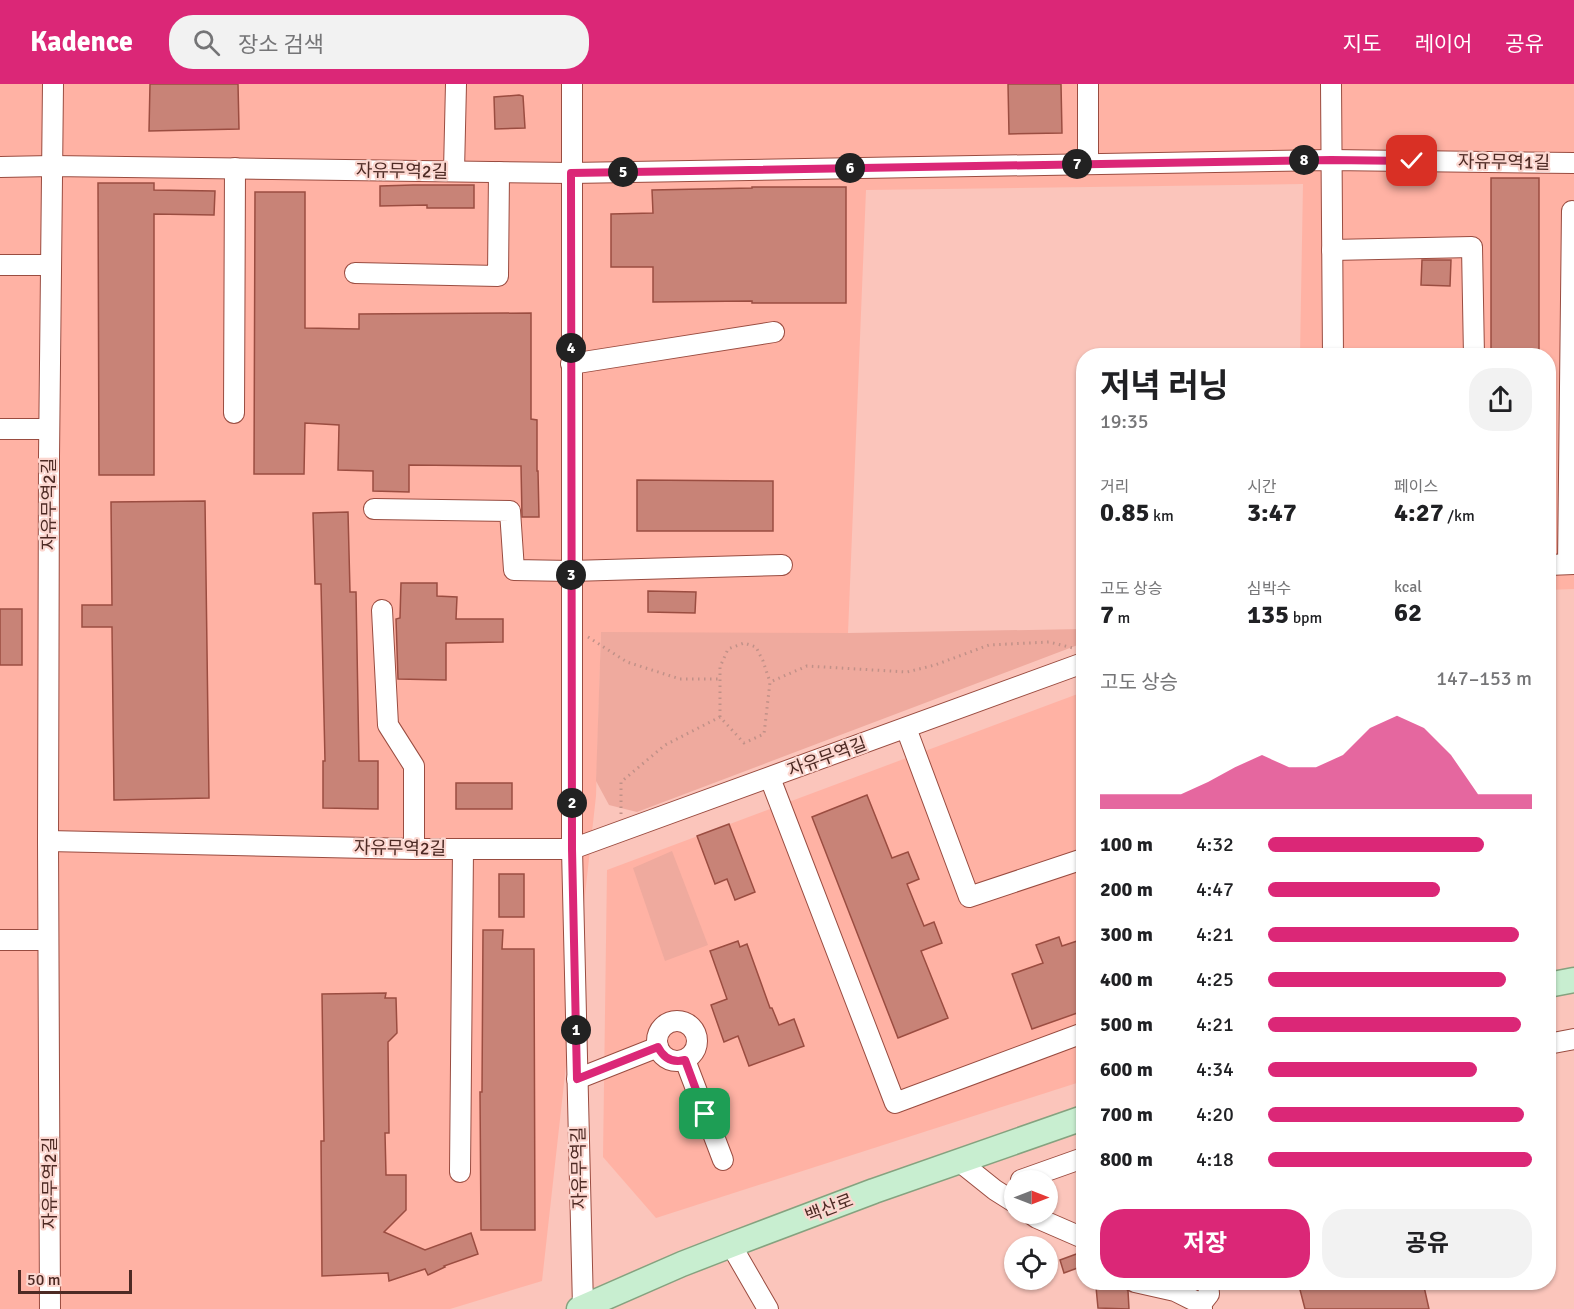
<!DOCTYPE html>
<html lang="ko">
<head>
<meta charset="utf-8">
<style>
	:root { --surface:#fff; --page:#f2f2f2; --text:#202124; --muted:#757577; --accent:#db2777 }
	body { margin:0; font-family:Signika,"Noto Sans KR",sans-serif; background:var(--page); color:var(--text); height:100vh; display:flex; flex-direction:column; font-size:22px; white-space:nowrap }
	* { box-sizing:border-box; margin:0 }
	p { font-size:20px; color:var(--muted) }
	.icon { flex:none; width:33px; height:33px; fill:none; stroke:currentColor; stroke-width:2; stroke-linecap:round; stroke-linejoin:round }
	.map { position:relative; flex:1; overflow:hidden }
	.panel { position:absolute; left:1076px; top:264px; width:480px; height:942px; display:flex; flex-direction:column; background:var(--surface); border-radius:24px; box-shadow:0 2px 4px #0004 }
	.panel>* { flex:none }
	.needle { width:39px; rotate:90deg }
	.buttons { position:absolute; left:1004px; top:1086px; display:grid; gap:12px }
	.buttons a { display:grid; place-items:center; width:54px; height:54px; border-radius:50%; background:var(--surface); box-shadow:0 2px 4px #0004; font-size:30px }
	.scale { position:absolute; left:18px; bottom:15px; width:114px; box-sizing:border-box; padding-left:6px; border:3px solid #4d2a24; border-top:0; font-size:16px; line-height:21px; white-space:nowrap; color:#4d2a24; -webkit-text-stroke:4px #fcd7d0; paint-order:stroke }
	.pin { position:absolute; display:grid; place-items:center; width:51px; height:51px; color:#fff; margin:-26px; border-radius:12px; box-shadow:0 3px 9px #0006 }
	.km { position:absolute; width:30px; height:30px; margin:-15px; border-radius:50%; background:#222; color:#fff; font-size:16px; line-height:30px; text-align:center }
	.round { display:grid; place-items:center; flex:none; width:63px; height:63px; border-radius:24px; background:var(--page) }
	.headline { display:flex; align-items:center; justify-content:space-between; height:102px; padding:0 24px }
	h1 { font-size:33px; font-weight:700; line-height:45px }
	.metrics { display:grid; grid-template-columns:repeat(3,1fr); gap:9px; height:102px; padding:6px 24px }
	.metrics div { display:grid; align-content:center }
	.metrics b { font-size:26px; font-weight:700 }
	.metrics small { font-size:16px; font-weight:400 }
	.metrics p { font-size:16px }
	.chart { height:168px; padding:12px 24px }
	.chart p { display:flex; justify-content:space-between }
	.chart svg { width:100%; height:108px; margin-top:6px; fill:var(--accent); opacity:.7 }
	.button { display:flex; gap:12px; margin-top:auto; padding:12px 24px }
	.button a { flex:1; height:69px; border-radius:24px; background:var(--accent); color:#fff; font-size:24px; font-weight:700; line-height:69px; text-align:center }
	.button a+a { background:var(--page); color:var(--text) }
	ul { padding:0 24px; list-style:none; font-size:20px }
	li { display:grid; grid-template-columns:96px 72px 1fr; align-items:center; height:45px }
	li i { height:15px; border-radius:8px; background:var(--accent) }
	header { display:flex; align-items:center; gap:36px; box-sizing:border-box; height:84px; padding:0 30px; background:var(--accent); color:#fff }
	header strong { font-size:28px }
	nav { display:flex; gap:33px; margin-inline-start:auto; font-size:21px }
	.search { width:420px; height:54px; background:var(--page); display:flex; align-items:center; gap:15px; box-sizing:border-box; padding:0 21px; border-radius:24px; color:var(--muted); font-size:22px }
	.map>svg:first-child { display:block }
</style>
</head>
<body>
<header>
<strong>Kadence</strong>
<div class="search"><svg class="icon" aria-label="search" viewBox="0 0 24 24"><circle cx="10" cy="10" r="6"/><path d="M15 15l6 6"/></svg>장소 검색</div>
<nav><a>지도</a><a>레이어</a><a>공유</a></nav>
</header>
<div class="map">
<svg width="1574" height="1225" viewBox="0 0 1574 1225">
	<rect width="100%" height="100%" fill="#fbc5bb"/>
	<g fill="#ffb2a4">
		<path d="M 0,0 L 1574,0 L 1574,505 L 1548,506 L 1548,272 L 1300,271 L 1303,100 L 866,106 L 848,549 L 601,549 L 596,712 L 542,1197 L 450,1225 L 0,1225 Z"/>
		<path d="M 1083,608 L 1083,997 L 656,1134 L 603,1073 L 607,786 Z"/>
	</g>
	<g fill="#efaa9e">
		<path d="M 1083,545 L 1083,559 L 637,728 L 609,721 L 596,697 L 601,548 L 848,549 Z"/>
		<path d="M 672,767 L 708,861 L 665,877 L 633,784 Z"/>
	</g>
	<g fill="#c88377" stroke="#9b4d41" stroke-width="1.5">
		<path d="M 150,0 L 238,0 L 239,45 L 149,47 Z"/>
		<path d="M 1008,0 L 1061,0 L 1062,49 L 1009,50 Z"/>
		<path d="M 519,11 L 523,12 L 525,44 L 495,45 L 494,13 Z"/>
		<rect x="1491" y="94" width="48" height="172"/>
		<path d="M 98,99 L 154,99 L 154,106 L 215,107 L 214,131 L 154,130 L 154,391 L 99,391 Z"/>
		<path d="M 413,101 L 474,101 L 474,124 L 427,124 L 427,121 L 380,122 L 380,102 Z"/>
		<path d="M 752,103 L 846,103 L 846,219 L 752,219 L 752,217 L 653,218 L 653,183 L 611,183 L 611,130 L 653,129 L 652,106 L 752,104 Z"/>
		<path d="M 255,108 L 305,108 L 305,244 L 359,245 L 359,230 L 531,229 L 531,335 L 537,336 L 537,387 L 538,387 L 539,433 L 522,433 L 521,382 L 409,381 L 409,408 L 373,407 L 373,387 L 338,386 L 339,341 L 305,339 L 304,390 L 254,390 Z"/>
		<path d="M 1422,176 L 1451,176 L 1450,202 L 1421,201 Z"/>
		<path d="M 637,396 L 773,397 L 773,447 L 637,447 Z"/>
		<path d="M 205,417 L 209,714 L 114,716 L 112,543 L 82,543 L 82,521 L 112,521 L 111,418 Z"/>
		<path d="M 348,428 L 350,508 L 356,508 L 359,677 L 378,677 L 378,725 L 323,724 L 323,677 L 325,677 L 321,500 L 315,500 L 313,429 Z"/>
		<path d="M 401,499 L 437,499 L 437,512 L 457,513 L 456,535 L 503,535 L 503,558 L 446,559 L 446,596 L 398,595 L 396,535 L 400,534 Z"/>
		<path d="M 648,507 L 696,508 L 695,529 L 648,528 Z"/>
		<rect x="0" y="525" width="22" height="56"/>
		<rect x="456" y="699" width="56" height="26"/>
		<path d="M 867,711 L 892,774 L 908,768 L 919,795 L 907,800 L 924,842 L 934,838 L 942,859 L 921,867 L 948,934 L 898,954 L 812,733 Z"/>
		<path d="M 729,740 L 755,808 L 735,816 L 727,795 L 715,800 L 697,752 Z"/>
		<rect x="499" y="790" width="25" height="43"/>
		<path d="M 483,846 L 503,846 L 502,865 L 534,865 L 535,1146 L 481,1146 L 480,1008 L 482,1008 Z"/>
		<path d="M 1059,853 L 1062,862 L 1083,855 L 1083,927 L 1032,945 L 1012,890 L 1043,879 L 1036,861 Z"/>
		<path d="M 738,857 L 740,863 L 747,860 L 770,924 L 772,924 L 779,941 L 794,935 L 804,962 L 749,982 L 738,952 L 724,958 L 711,921 L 727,915 L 710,867 Z"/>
		<path d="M 386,909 L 385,914 L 396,914 L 397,949 L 388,958 L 389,1049 L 385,1049 L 386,1091 L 406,1091 L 406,1126 L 384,1148 L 425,1166 L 471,1149 L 478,1170 L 444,1182 L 445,1183 L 428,1191 L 425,1185 L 389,1197 L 388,1189 L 322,1192 L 321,1057 L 324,1057 L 322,910 Z"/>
		<path d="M 1079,1169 L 1083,1182 L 1064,1189 L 1060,1176 Z"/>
		<path d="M 1298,1198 L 1423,1198 L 1429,1225 L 1305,1225 Z"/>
		<path d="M 1124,1201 L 1128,1207 L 1129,1225 L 1098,1224 L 1096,1203 Z"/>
	</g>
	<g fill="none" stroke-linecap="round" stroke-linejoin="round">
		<g stroke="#9a4c40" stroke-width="22">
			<g id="minor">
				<path d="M 572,0 L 572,765 L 583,1223"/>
				<path d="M 1088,0 L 1088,80"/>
				<path d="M 1331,0 L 1333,272"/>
				<path d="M 0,83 L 52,82 L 571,89 L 1331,76 L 1574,79"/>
				<path d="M 454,87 L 456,0"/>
				<path d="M 1332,166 L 1472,163 L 1474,272"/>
				<path d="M 0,181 L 51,181"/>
				<path d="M 355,189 L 498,192 L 499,88"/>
				<path d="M 571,280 L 774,248"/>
				<path d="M 234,329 L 235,84"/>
				<path d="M 0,345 L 49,345"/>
				<path d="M 374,425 L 510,427 L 514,486 L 571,487 L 782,481"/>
				<path d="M 1568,480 L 1572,127"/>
				<path d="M 1548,481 L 1574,480"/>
				<path d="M 382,526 L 388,641 L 414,682 L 414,765"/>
				<path d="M 906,644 L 969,813 L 1083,775"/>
				<path d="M 770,694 L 895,1019 L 1083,949"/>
				<path d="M 48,757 L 414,765 L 572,765 L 1083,579"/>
				<path d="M 0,856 L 48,856"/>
				<circle cx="677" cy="957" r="20"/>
				<path d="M 1548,960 L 1574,955"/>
				<path d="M 685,976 L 723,1076"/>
				<path d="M 577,995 L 658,963"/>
				<path d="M 960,1078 L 995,1106 L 1014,1118"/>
				<path d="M 460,1088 L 463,765"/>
				<path d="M 1021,1096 L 1083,1074"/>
				<path d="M 1031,1130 L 1037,1134 L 1083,1154"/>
				<path d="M 731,1161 L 768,1225"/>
				<path d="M 1135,1198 L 1175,1207 L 1201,1220 L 1202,1225"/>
				<path d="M 1201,1220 L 1209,1210 L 1208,1198"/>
				<path d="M 50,1225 L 48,757 L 49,373 L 53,0"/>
			</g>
		</g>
		<g stroke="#85a27f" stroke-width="27">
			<g id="major">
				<path d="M 1548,901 L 1574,896"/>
				<path d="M 579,1225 L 682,1180 L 731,1161 L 874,1107 L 1083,1034"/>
			</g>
		</g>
		<g stroke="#c19188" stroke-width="3" stroke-dasharray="1.5 4.5" stroke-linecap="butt">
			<path d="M 588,553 L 627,578 L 680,595 L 720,595"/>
			<path d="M 720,633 L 720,583 L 728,565 L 744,559 L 756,563 L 763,577 L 770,598"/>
			<path d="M 621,730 L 621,698 L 665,661 L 720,633 L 744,659 L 764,650 L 770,598 L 807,582 L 907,588 L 935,581 L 989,561 L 1049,558 L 1073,564"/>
		</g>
		<use href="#minor" stroke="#fff" stroke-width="20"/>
		<use href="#major" stroke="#c8eed0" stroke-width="24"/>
	</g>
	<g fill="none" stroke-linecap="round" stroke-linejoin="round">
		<g stroke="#fff" stroke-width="12">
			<path id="route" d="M 705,1030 L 685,976 C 673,979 664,975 658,963 L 577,995 L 572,765 L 571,89 L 1331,76 L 1412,77"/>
		</g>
		<use href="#route" stroke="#db2777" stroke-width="8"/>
	</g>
	<g text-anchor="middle" stroke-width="4.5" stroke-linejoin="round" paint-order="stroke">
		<g font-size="18" fill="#4d2a24" stroke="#fcd7d0">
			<text transform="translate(1504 78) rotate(1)" y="6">자유무역1길</text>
			<text transform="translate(402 87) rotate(1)" y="6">자유무역2길</text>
			<text transform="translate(49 420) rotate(-90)" y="6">자유무역2길</text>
			<text transform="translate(827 673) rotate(-20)" y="6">자유무역길</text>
			<text transform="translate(400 764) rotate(1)" y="6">자유무역2길</text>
			<text transform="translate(579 1084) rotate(-91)" y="6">자유무역길</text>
			<text transform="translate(50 1099) rotate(-90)" y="6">자유무역2길</text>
			<text transform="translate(829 1124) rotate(-21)" y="6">백산로</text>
		</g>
	</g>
</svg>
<div class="buttons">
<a><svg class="needle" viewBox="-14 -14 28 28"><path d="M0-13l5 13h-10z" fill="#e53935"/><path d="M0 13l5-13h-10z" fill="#757577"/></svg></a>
<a><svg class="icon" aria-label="locate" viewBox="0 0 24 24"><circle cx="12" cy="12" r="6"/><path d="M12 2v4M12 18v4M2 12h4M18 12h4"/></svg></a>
</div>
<div class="scale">50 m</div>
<div class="pin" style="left:705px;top:1030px;background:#1e9e55"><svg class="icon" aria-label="arrive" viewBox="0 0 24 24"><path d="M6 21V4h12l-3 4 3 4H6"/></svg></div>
<div class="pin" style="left:1412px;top:77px;background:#d93025"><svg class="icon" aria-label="check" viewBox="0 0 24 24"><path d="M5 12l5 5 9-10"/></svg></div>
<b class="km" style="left:576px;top:946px">1</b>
<b class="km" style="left:572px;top:719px">2</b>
<b class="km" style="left:571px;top:491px">3</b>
<b class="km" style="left:571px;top:264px">4</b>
<b class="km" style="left:623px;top:88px">5</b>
<b class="km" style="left:850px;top:84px">6</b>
<b class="km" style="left:1077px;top:80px">7</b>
<b class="km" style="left:1304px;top:76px">8</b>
<section class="panel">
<div class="headline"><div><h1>저녁 러닝</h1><p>19:35</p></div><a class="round"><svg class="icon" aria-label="share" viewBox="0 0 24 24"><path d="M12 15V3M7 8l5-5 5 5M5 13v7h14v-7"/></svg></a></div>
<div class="metrics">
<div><p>거리</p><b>0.85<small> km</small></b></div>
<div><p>시간</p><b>3:47</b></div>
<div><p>페이스</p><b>4:27<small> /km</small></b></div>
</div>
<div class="metrics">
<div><p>고도 상승</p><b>7<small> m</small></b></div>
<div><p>심박수</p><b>135<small> bpm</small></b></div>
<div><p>kcal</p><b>62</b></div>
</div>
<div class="chart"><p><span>고도 상승</span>147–153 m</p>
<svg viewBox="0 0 160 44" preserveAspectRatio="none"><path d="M0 44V38L10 38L20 38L30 38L40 33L50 27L60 22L70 27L80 27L90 22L100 11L110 6L120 11L130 22L140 38L150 38L160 38V44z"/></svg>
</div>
<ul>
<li><b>100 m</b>4:32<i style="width:82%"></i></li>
<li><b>200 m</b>4:47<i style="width:65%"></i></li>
<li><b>300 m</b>4:21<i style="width:95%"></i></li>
<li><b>400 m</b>4:25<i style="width:90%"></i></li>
<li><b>500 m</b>4:21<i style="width:96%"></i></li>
<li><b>600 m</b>4:34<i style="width:79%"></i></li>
<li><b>700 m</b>4:20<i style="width:97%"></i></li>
<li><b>800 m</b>4:18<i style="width:100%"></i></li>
</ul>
<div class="button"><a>저장</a><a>공유</a></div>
</section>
</div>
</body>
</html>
